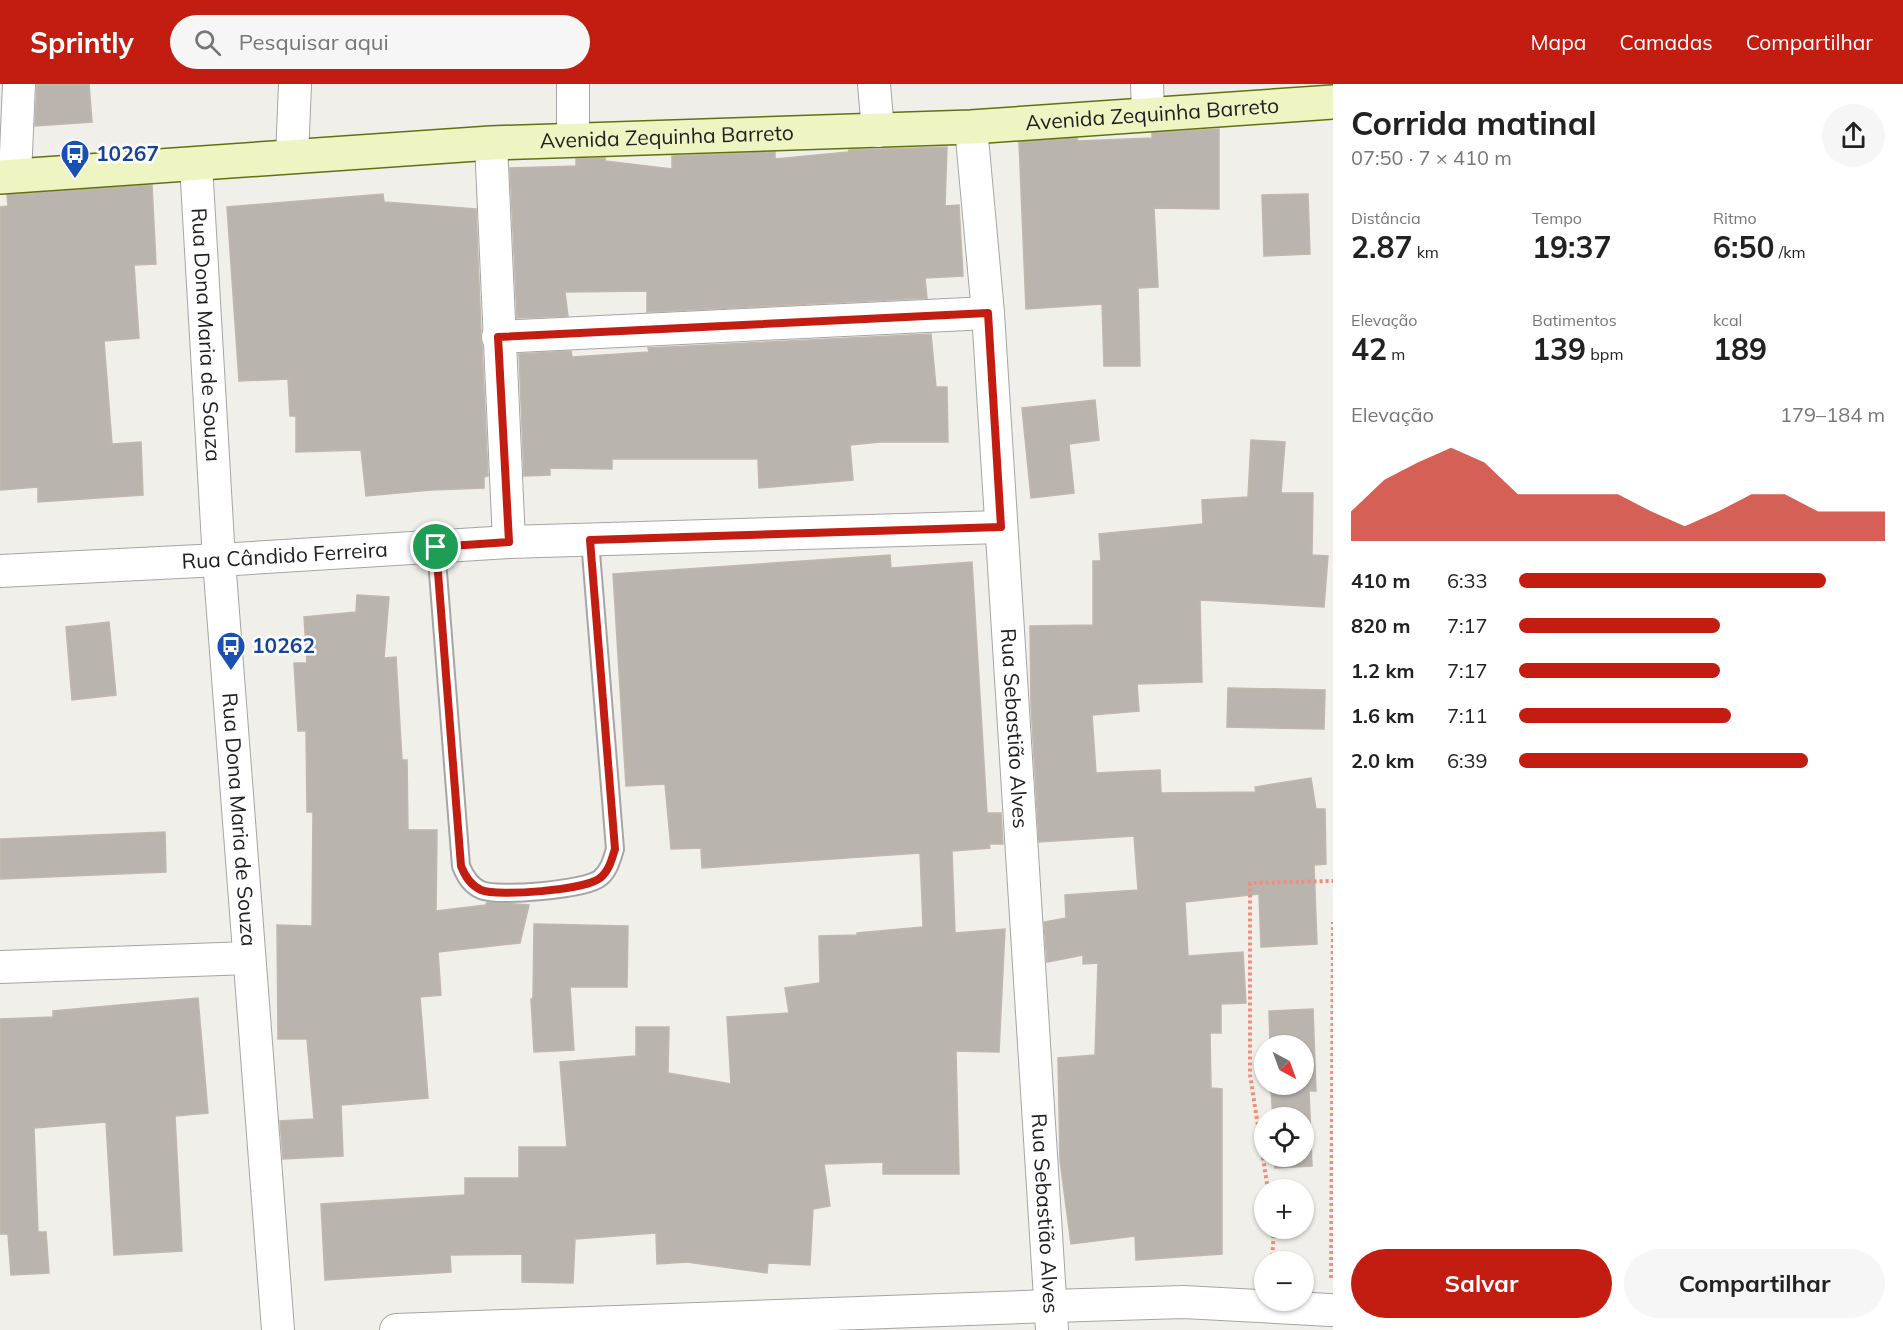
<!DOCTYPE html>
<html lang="pt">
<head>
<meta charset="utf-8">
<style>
	:root { --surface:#fff; --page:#f6f6f6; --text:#222; --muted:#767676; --accent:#c21d10 }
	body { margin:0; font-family:Mulish,sans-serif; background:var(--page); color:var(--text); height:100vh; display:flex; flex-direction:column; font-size:22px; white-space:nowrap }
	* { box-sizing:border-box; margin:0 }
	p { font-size:20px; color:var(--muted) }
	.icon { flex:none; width:33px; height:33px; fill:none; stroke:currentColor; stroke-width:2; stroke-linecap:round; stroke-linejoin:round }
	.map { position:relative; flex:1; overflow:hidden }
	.details { display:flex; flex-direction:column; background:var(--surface); width:570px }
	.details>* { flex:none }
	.needle { width:39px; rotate:139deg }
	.controls { position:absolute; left:1254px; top:951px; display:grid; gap:12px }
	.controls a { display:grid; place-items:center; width:60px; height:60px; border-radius:50%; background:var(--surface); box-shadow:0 2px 4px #0004; font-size:30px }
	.pin { position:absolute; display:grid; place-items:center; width:51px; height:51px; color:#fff; margin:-26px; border:3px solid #fff; border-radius:50%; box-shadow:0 2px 6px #0007 }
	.round { display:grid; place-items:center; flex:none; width:63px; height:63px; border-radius:32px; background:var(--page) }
	.overview { display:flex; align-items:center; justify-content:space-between; height:102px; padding:0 18px }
	h1 { font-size:33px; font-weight:700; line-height:45px }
	.metrics { display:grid; grid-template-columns:repeat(3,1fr); gap:9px; height:102px; padding:6px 18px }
	.metrics div { display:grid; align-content:center }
	.metrics b { font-size:30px; font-weight:700 }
	.metrics small { font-size:16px; font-weight:400 }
	.metrics p { font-size:16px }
	.chart { height:168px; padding:12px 18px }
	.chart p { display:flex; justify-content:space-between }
	.chart svg { width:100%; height:108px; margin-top:6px; fill:var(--accent); opacity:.7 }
	.cta { display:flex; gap:12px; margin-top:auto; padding:12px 18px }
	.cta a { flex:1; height:69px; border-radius:36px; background:var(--accent); color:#fff; font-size:24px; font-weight:700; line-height:69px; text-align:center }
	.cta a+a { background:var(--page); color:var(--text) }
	ul { padding:0 18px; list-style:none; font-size:20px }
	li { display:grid; grid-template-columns:96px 72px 1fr; align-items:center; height:45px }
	li i { height:15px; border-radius:8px; background:var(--accent) }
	header { display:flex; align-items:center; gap:36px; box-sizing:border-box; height:84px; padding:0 30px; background:var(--accent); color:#fff }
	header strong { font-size:28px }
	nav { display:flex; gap:33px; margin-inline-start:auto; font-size:21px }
	.search { width:420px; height:54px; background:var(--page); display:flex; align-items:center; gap:15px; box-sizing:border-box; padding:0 21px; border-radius:33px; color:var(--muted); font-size:22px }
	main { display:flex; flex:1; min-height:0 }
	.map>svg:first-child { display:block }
</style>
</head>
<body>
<header>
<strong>Sprintly</strong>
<div class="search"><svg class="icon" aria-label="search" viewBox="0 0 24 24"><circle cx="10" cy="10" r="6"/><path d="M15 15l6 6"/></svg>Pesquisar aqui</div>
<nav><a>Mapa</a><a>Camadas</a><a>Compartilhar</a></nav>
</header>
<main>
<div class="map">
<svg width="1333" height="1246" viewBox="0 0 1333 1246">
	<rect width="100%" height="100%" fill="#f1efe9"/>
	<g fill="#bab4ae" stroke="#c1b7ac" stroke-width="1.5">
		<path d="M 37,0 L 89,0 L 92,38 L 35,42 Z"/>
		<path d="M 1219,45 L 1219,125 L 1154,124 L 1158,203 L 1138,204 L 1140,282 L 1104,282 L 1102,220 L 1026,225 L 1019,58 L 1077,54 L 1077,57 L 1152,54 L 1152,49 Z"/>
		<path d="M 947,63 L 945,122 L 959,121 L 963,192 L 925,194 L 927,214 L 647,228 L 647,207 L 565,208 L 568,232 L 517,234 L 510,84 L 576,82 L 576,75 L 605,74 L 605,77 L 672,85 L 672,72 L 774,68 L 775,68 L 775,75 L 848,68 L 849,66 Z"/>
		<path d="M 152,101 L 156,180 L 134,181 L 139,254 L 104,257 L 112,360 L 141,358 L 143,411 L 38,418 L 38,403 L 0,406 L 0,123 L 8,122 L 7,111 Z"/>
		<path d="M 383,110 L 384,118 L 476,125 L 481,247 L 480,254 L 482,261 L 488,392 L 484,393 L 484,404 L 431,406 L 366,412 L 361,366 L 296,368 L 296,332 L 290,332 L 288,295 L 239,297 L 227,123 Z"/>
		<path d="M 1308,110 L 1310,170 L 1264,172 L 1262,111 Z"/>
		<path d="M 931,250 L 936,303 L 947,303 L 948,358 L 880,358 L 850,361 L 853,396 L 759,404 L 758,375 L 612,375 L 612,385 L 550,384 L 550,391 L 524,392 L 519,270 L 571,267 L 572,273 L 649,268 L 648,264 Z"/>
		<path d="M 1095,316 L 1099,356 L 1069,360 L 1074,409 L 1031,414 L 1022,324 Z"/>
		<path d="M 1251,356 L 1285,358 L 1281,409 L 1313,409 L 1312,471 L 1328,472 L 1324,523 L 1200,516 L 1202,598 L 1137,600 L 1139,627 L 1092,631 L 1096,689 L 1160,686 L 1161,709 L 1256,708 L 1255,703 L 1311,694 L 1316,725 L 1325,725 L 1326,780 L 1314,781 L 1317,860 L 1261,863 L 1259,810 L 1185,818 L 1188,872 L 1243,868 L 1246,919 L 1221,920 L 1221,949 L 1210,949 L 1211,1004 L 1222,1005 L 1222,1170 L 1136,1176 L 1135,1152 L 1071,1160 L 1060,1077 L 1058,974 L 1095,971 L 1098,879 L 1083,880 L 1083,871 L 1047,878 L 1044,838 L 1066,834 L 1065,811 L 1138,806 L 1134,752 L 1039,758 L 1031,622 L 1030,542 L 1093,541 L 1093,477 L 1101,477 L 1099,450 L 1203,440 L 1202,416 L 1248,413 Z"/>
		<path d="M 890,471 L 891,484 L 972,478 L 987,729 L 1001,729 L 1003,760 L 989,760 L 990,764 L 952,767 L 955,849 L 1005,845 L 999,968 L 956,967 L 959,1090 L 883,1090 L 883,1078 L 824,1080 L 830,1122 L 813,1125 L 810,1181 L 768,1179 L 767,1189 L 687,1178 L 657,1180 L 656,1149 L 575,1155 L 573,1199 L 522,1198 L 522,1170 L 450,1171 L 451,1188 L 325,1196 L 321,1120 L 465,1111 L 465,1094 L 519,1094 L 519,1063 L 567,1063 L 560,978 L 636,972 L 636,943 L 669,943 L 668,989 L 731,1000 L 727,933 L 789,929 L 785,904 L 820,899 L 819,852 L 857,851 L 857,849 L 923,843 L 920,769 L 702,784 L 701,764 L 671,765 L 665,700 L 626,702 L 613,490 Z"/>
		<path d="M 357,511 L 389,513 L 384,574 L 396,573 L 402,676 L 407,676 L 408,746 L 437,746 L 436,827 L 486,821 L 487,818 L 529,821 L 520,859 L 438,868 L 441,911 L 420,913 L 428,1014 L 341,1021 L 343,1072 L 283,1075 L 280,1037 L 314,1035 L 307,955 L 278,955 L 277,841 L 312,842 L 313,728 L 307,728 L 306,647 L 298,647 L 294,579 L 307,579 L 304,533 L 356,528 Z"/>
		<path d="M 109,538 L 116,611 L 72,616 L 66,543 Z"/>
		<path d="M 1228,604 L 1325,606 L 1324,645 L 1227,643 Z"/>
		<path d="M 165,748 L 166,788 L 0,795 L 0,755 Z"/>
		<path d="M 534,840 L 628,842 L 627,903 L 570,903 L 574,966 L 534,968 L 531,915 L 533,915 Z"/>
		<path d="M 198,914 L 208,1029 L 175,1032 L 182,1167 L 114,1171 L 106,1038 L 34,1044 L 38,1148 L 46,1148 L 49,1189 L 11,1191 L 8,1150 L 0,1150 L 0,935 L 53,933 L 53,927 Z"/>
		<path d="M 1313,925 L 1316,1007 L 1309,1007 L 1312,1082 L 1275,1084 L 1274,1072 L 1304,1072 L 1304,1034 L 1273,1034 L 1271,1007 L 1271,1000 L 1304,1000 L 1304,962 L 1270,962 L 1269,927 Z"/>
	</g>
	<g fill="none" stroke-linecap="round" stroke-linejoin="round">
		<g stroke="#a5a5a5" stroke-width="20">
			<path id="service" d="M 436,463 L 461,782 C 465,792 470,801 481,806 C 498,813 586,806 600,794 C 609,787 612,775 615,765 L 590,456"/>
		</g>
		<g stroke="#a5a5a5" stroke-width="34">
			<g id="minor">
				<path d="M 874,0 L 878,47"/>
				<path d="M 1147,0 L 1148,30"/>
				<path id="s1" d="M 971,43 L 988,229 L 1052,1246"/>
				<path d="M 573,56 L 573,0"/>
				<path d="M 491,59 L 509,458"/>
				<path d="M 292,73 L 295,0"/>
				<path id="s2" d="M 196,80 L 219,476 L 278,1246"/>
				<path d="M 15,92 L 19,0"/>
				<path d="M 498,253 L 988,229"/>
				<path id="s3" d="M 0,487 L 219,476 L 509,458 L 1001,443"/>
				<path d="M 0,883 L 249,874"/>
				<path d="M 396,1246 L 1051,1222 L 1184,1218 L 1330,1226"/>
			</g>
		</g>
		<g stroke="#60720e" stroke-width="36">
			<g id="secondary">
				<path id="s4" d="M 0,93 L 491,59 L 971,43 L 1333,18"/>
			</g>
		</g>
		<g stroke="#ef8f7b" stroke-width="4" stroke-dasharray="3 3" stroke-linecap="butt">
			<path d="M 1268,1106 L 1250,991 L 1250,799 L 1333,797"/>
			<path d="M 1272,1178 L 1274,1144"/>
			<path d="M 1331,1194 L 1333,838"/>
		</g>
		<use href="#service" stroke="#fff" stroke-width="16"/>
		<use href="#minor" stroke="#fff" stroke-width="32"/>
		<use href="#secondary" stroke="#eff5c2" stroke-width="33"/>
	</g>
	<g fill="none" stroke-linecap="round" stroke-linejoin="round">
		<g stroke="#fff" stroke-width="12">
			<path id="route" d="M 988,229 L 1001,443 L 590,456 L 615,765 C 612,775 609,787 600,794 C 586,806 498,813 481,806 C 470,801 465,792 461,782 L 436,463 L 509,458 L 498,253 Z"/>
		</g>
		<use href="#route" stroke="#c21d10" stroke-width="8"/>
	</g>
	<defs>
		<g id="bus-pin" transform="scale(1.5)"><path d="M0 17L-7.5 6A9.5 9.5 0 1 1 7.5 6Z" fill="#1a4fb4" stroke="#fff"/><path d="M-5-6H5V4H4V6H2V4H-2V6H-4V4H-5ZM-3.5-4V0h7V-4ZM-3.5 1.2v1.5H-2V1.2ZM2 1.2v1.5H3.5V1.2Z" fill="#fff"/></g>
	</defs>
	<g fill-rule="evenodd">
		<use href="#bus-pin" x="75" y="70"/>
		<use href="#bus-pin" x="231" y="562"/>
	</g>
	<g text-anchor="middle" stroke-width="5" stroke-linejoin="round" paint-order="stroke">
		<g font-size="21" fill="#212121" stroke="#fff">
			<text dy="7" stroke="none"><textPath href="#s4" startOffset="1154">Avenida Zequinha Barreto</textPath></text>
			<text dy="7" stroke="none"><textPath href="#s4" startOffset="668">Avenida Zequinha Barreto</textPath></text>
			<text dy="7" stroke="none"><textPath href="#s2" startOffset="171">Rua Dona Maria de Souza</textPath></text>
			<text dy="7" stroke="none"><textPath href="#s3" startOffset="285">Rua Cândido Ferreira</textPath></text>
			<text dy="7" stroke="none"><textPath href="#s1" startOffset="603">Rua Sebastião Alves</textPath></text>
			<text dy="7" stroke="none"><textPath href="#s2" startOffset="657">Rua Dona Maria de Souza</textPath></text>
			<text dy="7" stroke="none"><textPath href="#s1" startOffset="1089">Rua Sebastião Alves</textPath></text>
		</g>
		<g font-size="21" font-weight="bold" fill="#164399" stroke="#fff" text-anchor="start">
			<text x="96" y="77">10267</text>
			<text x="252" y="569">10262</text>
		</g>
	</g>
</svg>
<div class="controls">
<a><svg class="needle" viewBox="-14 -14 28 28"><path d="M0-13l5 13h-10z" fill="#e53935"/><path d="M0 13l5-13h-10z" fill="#767676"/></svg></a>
<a><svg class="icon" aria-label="locate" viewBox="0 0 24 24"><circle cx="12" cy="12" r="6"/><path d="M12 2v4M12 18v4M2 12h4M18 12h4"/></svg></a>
<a>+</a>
<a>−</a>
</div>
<div class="pin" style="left:436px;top:463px;background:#1e9e55"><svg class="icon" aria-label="arrive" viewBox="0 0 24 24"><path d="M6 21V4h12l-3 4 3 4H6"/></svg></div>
</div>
<section class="details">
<div class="overview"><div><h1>Corrida matinal</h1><p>07:50 · 7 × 410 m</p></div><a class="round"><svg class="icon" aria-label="share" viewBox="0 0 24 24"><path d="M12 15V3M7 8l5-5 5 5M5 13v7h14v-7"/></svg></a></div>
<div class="metrics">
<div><p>Distância</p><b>2.87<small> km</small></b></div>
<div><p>Tempo</p><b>19:37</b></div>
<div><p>Ritmo</p><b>6:50<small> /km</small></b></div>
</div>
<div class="metrics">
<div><p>Elevação</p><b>42<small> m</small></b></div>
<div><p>Batimentos</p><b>139<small> bpm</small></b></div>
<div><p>kcal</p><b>189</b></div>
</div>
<div class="chart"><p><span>Elevação</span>179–184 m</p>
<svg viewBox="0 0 160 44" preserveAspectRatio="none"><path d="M0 44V32L10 19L20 12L30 6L40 12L50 25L60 25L70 25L80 25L90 32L100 38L110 32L120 25L130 25L140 32L150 32L160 32V44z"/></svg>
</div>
<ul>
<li><b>410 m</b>6:33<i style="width:84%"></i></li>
<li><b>820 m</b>7:17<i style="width:55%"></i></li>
<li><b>1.2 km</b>7:17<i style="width:55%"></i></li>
<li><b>1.6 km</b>7:11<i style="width:58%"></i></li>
<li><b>2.0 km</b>6:39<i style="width:79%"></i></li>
</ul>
<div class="cta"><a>Salvar</a><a>Compartilhar</a></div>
</section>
</main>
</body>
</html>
